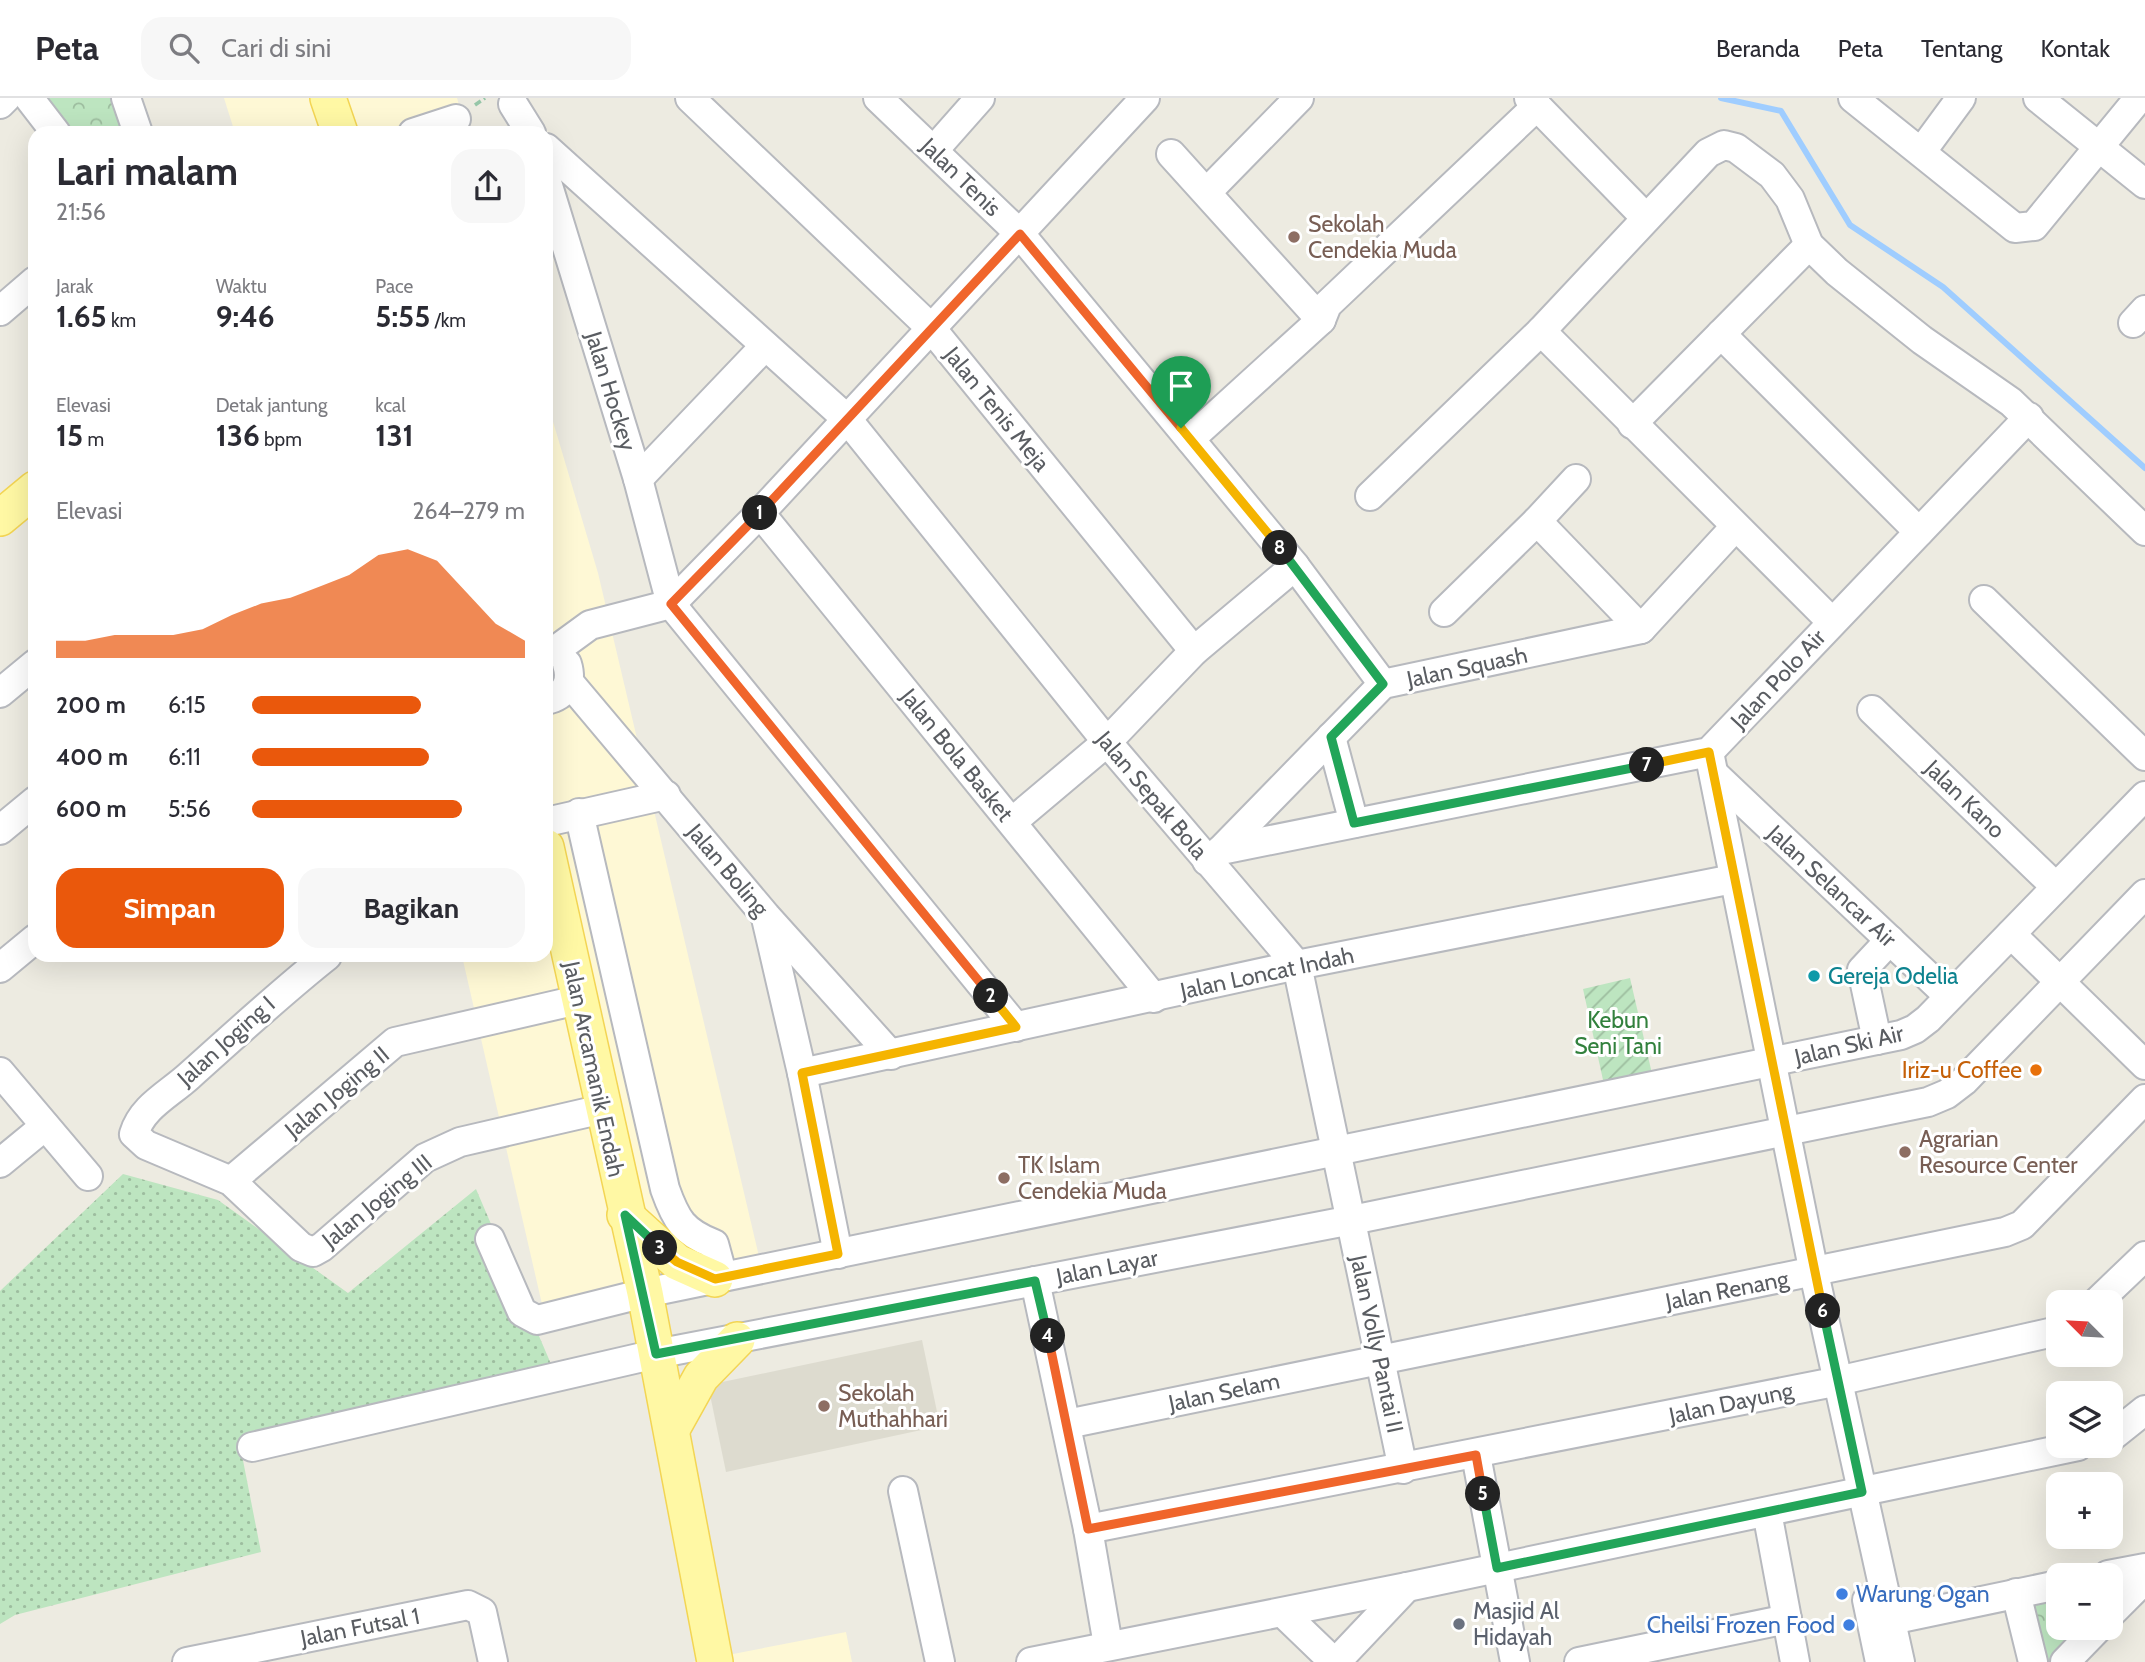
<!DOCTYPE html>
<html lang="id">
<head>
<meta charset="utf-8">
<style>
	:root { --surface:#fff; --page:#f7f7f7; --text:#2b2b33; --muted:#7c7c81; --line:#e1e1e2; --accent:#ea580c }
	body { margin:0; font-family:Cabin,sans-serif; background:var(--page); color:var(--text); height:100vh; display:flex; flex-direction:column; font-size:26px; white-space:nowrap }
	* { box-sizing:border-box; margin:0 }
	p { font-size:23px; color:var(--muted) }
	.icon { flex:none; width:38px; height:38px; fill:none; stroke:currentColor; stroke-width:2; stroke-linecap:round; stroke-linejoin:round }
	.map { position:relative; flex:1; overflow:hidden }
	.panel { position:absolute; left:28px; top:28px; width:525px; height:836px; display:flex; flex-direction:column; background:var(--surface); border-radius:21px; box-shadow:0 7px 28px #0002 }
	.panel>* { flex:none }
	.needle { width:46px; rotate:294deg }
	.fabs { position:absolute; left:2046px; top:1192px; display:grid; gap:14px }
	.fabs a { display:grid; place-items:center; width:77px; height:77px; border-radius:14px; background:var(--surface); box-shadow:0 7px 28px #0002; font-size:35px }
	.pin { position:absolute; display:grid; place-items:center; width:60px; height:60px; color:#fff; margin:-72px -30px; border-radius:50% 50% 50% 0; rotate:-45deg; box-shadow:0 0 7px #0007 }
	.pin .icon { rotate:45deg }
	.km { position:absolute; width:35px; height:35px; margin:-18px; border-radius:50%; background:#222; color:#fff; font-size:19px; line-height:35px; text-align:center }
	.round { display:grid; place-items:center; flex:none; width:74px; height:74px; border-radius:21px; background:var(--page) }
	.head { display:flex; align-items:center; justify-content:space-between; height:119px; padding:0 28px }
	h1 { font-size:38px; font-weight:800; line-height:52px }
	.stats { display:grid; grid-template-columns:repeat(3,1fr); gap:10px; height:119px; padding:7px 28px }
	.stats div { display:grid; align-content:center }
	.stats b { font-size:30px; font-weight:800 }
	.stats small { font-size:19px; font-weight:400 }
	.stats p { font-size:19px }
	.chart { height:196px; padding:14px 28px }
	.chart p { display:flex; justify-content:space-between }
	.chart svg { width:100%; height:126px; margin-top:7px; fill:var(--accent); opacity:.7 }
	.button { display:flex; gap:14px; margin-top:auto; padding:14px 28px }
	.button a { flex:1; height:80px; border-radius:21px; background:var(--accent); color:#fff; font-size:28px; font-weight:800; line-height:80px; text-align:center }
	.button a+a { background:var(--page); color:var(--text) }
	ul { padding:0 28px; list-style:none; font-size:23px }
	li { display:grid; grid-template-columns:112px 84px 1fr; align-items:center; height:52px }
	li i { height:18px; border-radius:9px; background:var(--accent) }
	header { display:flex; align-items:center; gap:42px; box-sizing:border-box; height:98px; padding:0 35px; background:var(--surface); border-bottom:2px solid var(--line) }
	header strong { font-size:33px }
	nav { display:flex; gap:38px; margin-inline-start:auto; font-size:24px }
	.search { width:490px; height:63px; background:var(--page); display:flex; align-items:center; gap:18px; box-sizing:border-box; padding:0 24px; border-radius:21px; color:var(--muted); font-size:26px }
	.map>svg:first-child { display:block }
</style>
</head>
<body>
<header>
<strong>Peta</strong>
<div class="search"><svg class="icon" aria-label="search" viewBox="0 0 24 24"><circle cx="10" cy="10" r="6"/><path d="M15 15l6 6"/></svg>Cari di sini</div>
<nav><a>Beranda</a><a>Peta</a><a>Tentang</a><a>Kontak</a></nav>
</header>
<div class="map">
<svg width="2145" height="1564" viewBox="0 0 2145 1564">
	<defs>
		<pattern id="grass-dots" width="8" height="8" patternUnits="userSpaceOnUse" patternTransform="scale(1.75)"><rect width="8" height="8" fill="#bde5c0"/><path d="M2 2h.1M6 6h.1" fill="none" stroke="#9dbd9f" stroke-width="1.8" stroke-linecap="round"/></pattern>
		<pattern id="forest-crowns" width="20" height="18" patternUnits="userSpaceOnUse" patternTransform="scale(1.75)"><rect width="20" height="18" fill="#bde5c0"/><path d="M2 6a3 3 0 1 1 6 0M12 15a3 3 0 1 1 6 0" fill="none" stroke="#9dbd9f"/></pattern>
		<pattern id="garden-furrows" width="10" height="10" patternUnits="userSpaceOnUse" patternTransform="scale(1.75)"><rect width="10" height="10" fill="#bde5c0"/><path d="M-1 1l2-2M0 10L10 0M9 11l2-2" fill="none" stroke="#9dbd9f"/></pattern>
	</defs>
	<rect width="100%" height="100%" fill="#edebe1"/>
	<g fill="#fef8d5">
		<path d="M 224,0 L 457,0 L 467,35 L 235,35 Z"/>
		<path d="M 546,300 L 598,475 L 765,1184 L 547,1228 L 462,858 L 546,858 Z"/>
		<path d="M 846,1534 L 852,1564 L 692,1564 Z"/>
	</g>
	<path fill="#dddbcf" d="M 922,1242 L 940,1328 L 726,1374 L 708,1287 Z"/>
	<path fill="url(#grass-dots)" d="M 123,1076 L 218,1102 L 348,1195 L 476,1091 L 554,1273 L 239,1342 L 261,1454 L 15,1517 L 0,1526 L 0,1193 Z"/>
	<g fill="url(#forest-crowns)">
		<path d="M 42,0 L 131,0 L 142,35 L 73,35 Z"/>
		<path d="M 2058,1496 L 2058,1530 L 2087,1530 L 2054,1564 L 2047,1564 L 2032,1502 Z"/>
	</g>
	<path fill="url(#garden-furrows)" d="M 1630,880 L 1653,980 L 1605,991 L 1583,891 Z"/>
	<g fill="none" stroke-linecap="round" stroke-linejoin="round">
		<path stroke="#9fcdff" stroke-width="6" d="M 1721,0 L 1781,13 L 1850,127 L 1943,189 L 2145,370"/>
		<g stroke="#b7b9be" stroke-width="32">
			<g id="minor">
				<path d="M 29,0 L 56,35"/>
				<path d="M 126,0 L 138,35"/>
				<path d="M 690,0 L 931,230 L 1194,553"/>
				<path d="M 878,0 L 1020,136 L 1295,468 L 1383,586"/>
				<path d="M 1529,0 L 1646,120"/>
				<path d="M 1853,0 L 2015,130 L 2034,128 L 2139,0"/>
				<path d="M 2038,0 L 2145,86"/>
				<path d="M 0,6 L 6,0"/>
				<path d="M 513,6 L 531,35"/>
				<path d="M 413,35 L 456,21"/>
				<path d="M 546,50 L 847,321 L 1107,644 L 1297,867 L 1403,1371"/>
				<path d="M 934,52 L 980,0"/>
				<path d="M 1922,53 L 1961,0"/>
				<path d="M 1171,56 L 1321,222"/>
				<path d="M 546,81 L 638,381 L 671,506 L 1016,929"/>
				<path d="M 1207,94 L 1299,0"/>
				<path d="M 0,213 L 35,183"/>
				<path d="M 2133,225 L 2145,212"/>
				<path d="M 1541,233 L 1832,524"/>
				<path d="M 1721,236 L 1919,434"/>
				<path d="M 1632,326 L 1809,147"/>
				<path d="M 1190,341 L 1321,222 L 1327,207 L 1537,8"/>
				<path d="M 638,381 L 765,248"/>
				<path d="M 1370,398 L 1541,233 L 1708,55 L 1724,47 L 1736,50 L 1772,77 L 1790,101 L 1809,147 L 1837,174 L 1922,242 L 2011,304 L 2145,433"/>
				<path d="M 760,415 L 1154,900"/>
				<path d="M 1537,423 L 1576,381"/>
				<path d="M 1984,502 L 2145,658"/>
				<path d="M 1444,514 L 1537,423 L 1641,531"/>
				<path d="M 553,554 L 590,527 L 671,506 L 760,415 L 1145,0"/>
				<path d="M 569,584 L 766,818 L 891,957"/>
				<path d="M 0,595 L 35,566"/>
				<path d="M 546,602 C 565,598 573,585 567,566"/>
				<path d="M 1872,612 L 2056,789"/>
				<path d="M 1331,639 L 1354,725"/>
				<path d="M 1709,654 L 1814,1175 L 1900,1564"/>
				<path d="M 1715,677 L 1949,898"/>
				<path d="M 579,715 L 665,1091 C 676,1122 683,1134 714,1146 L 723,1179"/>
				<path d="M 546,724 L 666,697"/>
				<path d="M 1012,724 L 1107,644 L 1194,553 L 1295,468"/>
				<path d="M 0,732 L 35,703"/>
				<path d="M 1221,752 L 1383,586 L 1641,531 L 1735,429"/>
				<path d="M 1207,763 L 1221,752 L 1709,654 L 2029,319"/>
				<path d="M 766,820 L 802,975 L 838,1156"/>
				<path d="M 2011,836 L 2145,967"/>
				<path d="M 327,858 C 279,896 235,937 189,978 C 168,997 142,1009 134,1036 L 146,1047 L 231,1083 L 301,1149 L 313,1154 L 322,1149 L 425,1060 L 460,1044 L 603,1011"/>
				<path d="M 0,870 L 35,841"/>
				<path d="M 1877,942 L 1862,872 L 1890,842"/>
				<path d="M 0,974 L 88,1078"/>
				<path d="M 802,975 L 1297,867 L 1733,781"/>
				<path d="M 0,1065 L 45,1028"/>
				<path d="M 231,1083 L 395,944 L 578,902"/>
				<path d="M 490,1141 L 522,1214 L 537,1222 L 645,1195 L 1901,937 L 1915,931 L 1928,921 L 2145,698"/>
				<path d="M 1035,1183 L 1088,1431 L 1108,1547"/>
				<path d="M 2097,1204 L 2145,1158"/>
				<path d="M 1067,1326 L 2005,1134 L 2022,1127 L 2145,1001"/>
				<path d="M 2110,1340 L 2145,1312"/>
				<path d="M 252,1349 L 656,1256 L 1352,1122 L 1928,1004 L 1947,996 L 1964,983 L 2145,796"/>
				<path d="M 1476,1357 L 1515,1564"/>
				<path d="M 903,1393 L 940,1564"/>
				<path d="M 1767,1414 L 1795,1564"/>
				<path d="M 1088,1431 L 1824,1286 L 2058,1233"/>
				<path d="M 2108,1477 L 2145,1470"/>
				<path d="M 2016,1495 L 2033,1564"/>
				<path d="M 1867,1502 L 1880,1564"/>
				<path d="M 1283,1515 L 1334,1564"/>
				<path d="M 2110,1516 L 2145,1481"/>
				<path d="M 1891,1522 L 2058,1487"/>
				<path d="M 187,1564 L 468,1507 L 482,1514 L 493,1564"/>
				<path d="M 1031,1564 L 1407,1489 L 2078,1348"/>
				<path d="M 1336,1564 L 1407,1489"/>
				<path d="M 1579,1564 L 1787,1521"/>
				<path d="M 2065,1564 L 2098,1530"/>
			</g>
		</g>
		<g stroke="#f3d554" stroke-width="38">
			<g id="major">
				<path d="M 328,0 L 340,35"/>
				<path d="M 0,420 L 35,391"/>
				<path d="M 546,749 L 645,1195 L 715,1564"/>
				<path d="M 625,1117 L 677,1164 L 715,1181"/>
				<path d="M 672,1331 L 701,1279 L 737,1242"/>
			</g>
		</g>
		<path stroke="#96c6a8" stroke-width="3.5" stroke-dasharray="7 3.5" stroke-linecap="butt" d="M 475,7 L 485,0"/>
		<use href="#minor" stroke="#fff" stroke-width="28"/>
		<use href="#major" stroke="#fff8a4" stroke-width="35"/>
	</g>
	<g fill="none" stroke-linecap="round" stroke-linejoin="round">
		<g stroke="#fff" stroke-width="14">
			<path id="split-1" d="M 760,415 L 1020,136 L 1181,330"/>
		</g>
		<g stroke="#fff" stroke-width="14">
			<path id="split-2" d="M 760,415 L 671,506 L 991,898"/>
		</g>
		<g stroke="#fff" stroke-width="14">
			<path id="split-3" d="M 660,1150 L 677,1164 L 715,1181 L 838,1156 L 802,975 L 1016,929 L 991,898"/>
		</g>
		<g stroke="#fff" stroke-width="14">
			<path id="split-4" d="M 660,1150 L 625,1117 L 656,1256 L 1035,1183 L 1048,1238"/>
		</g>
		<g stroke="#fff" stroke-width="14">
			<path id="split-5" d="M 1048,1238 L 1088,1431 L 1476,1357 L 1483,1396"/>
		</g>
		<g stroke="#fff" stroke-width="14">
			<path id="split-6" d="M 1483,1396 L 1497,1470 L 1862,1394 L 1823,1213"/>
		</g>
		<g stroke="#fff" stroke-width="14">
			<path id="split-7" d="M 1647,667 L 1709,654 L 1823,1213"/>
		</g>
		<g stroke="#fff" stroke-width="14">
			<path id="split-8" d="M 1280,450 L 1383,586 L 1331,639 L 1354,725 L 1647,667"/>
		</g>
		<g stroke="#fff" stroke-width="14">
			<path id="split-9" d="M 1181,330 L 1280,450"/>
		</g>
		<use href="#split-1" stroke="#f0652b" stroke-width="9"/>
		<use href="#split-2" stroke="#f0652b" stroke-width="9"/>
		<use href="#split-3" stroke="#f5b400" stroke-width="9"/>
		<use href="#split-4" stroke="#22a559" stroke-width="9"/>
		<use href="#split-5" stroke="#f0652b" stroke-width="9"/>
		<use href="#split-6" stroke="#22a559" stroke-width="9"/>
		<use href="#split-7" stroke="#f5b400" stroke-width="9"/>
		<use href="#split-8" stroke="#22a559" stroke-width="9"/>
		<use href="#split-9" stroke="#f5b400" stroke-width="9"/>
	</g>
	<g fill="#8d6e63" stroke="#fff" stroke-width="2.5">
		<circle cx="1294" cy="139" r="7"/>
		<circle cx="1905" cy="1054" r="7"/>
		<circle cx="1004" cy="1080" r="7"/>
		<circle cx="824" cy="1308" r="7"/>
	</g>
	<circle fill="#0f9aa8" stroke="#fff" stroke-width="2.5" cx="1814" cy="878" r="7"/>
	<circle fill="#e8710a" stroke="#fff" stroke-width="2.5" cx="2036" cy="972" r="7"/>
	<g fill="#3f7fe0" stroke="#fff" stroke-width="2.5">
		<circle cx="1842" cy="1496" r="7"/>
		<circle cx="1849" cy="1527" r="7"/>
	</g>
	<circle fill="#6b7280" stroke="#fff" stroke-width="2.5" cx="1459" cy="1526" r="7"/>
	<g text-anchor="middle" stroke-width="6" stroke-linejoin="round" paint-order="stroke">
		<g font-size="23" fill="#5a5d62" stroke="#fff">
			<text transform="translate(961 79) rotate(44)" y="8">Jalan Tenis</text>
			<text transform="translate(611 293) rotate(73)" y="8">Jalan Hockey</text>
			<text transform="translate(997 311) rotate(51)" y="8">Jalan Tenis Meja</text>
			<text transform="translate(1467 569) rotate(-12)" y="8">Jalan Squash</text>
			<text transform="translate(1778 581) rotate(-47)" y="8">Jalan Polo Air</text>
			<text transform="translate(957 657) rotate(51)" y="8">Jalan Bola Basket</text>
			<text transform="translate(1152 697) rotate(50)" y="8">Jalan Sepak Bola</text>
			<text transform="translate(1965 701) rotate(44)" y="8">Jalan Kano</text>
			<text transform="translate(728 772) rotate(50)" y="8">Jalan Boling</text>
			<text transform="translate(1832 788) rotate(43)" y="8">Jalan Selancar Air</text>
			<text transform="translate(1267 875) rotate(-12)" y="8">Jalan Loncat Indah</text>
			<text transform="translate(226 943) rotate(-42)" y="8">Jalan Joging I</text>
			<text transform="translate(1849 947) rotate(-13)" y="8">Jalan Ski Air</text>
			<text transform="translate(594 971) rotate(78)" y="8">Jalan Arcamanik Endah</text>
			<text transform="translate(337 994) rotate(-40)" y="8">Jalan Joging II</text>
			<text transform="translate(377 1103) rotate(-39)" y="8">Jalan Joging III</text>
			<text transform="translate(1107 1169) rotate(-11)" y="8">Jalan Layar</text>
			<text transform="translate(1727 1192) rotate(-11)" y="8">Jalan Renang</text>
			<text transform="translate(1377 1246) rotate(78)" y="8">Jalan Volly Pantai II</text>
			<text transform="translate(1224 1294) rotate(-12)" y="8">Jalan Selam</text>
			<text transform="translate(1731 1305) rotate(-12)" y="8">Jalan Dayung</text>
			<text transform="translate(360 1529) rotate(-11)" y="8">Jalan Futsal 1</text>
		</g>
		<g font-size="23" fill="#785e54" stroke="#fff" text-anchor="start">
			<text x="1308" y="134">Sekolah<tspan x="1308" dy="26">Cendekia Muda</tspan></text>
			<text x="1919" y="1049">Agrarian<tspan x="1919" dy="26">Resource Center</tspan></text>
			<text x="1018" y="1075">TK Islam<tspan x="1018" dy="26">Cendekia Muda</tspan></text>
			<text x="838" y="1303">Sekolah<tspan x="838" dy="26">Muthahhari</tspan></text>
		</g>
		<g font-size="23" fill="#0d838f" stroke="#fff" text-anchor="start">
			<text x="1828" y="886">Gereja Odelia</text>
		</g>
		<g font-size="23" fill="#32813d" stroke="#fff">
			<text x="1618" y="930">Kebun<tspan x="1618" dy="26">Seni Tani</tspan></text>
		</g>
		<g font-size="23" fill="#c56008" stroke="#fff" text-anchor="end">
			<text x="2022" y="980">Iriz-u Coffee</text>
		</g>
		<g font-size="23" fill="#366cbe" stroke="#fff" text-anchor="start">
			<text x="1856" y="1504">Warung Ogan</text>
			<text x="1835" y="1535" text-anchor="end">Cheilsi Frozen Food</text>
		</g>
		<g font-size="23" fill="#5b616d" stroke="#fff" text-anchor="start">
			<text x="1473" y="1521">Masjid Al<tspan x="1473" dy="26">Hidayah</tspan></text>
		</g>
	</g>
</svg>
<div class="fabs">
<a><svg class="needle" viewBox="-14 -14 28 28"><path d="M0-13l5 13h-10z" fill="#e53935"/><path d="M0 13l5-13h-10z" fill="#7c7c81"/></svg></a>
<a><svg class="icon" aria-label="layers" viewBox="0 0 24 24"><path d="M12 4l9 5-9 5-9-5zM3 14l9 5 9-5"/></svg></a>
<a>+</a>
<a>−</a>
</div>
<div class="pin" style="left:1181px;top:330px;background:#1e9e55"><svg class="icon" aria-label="arrive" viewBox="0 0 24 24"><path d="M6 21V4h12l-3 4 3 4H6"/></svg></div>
<b class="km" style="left:760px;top:415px">1</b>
<b class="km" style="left:991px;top:898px">2</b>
<b class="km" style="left:660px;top:1150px">3</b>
<b class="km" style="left:1048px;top:1238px">4</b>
<b class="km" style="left:1483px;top:1396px">5</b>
<b class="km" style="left:1823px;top:1213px">6</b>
<b class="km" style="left:1647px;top:667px">7</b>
<b class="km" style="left:1280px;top:450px">8</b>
<section class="panel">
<div class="head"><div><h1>Lari malam</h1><p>21:56</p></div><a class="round"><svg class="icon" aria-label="share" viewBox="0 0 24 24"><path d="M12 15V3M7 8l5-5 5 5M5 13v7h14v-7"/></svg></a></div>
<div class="stats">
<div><p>Jarak</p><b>1.65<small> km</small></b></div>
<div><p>Waktu</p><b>9:46</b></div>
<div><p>Pace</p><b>5:55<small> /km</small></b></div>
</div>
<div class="stats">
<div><p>Elevasi</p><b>15<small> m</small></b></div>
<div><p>Detak jantung</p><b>136<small> bpm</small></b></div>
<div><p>kcal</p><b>131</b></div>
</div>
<div class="chart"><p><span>Elevasi</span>264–279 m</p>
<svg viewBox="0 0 160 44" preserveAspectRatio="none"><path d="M0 44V38L10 38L20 36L30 36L40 36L50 34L60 29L70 25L80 23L90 19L100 15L110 8L120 6L130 10L140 21L150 32L160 38V44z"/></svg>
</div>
<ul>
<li><b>200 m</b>6:15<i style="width:62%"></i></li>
<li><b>400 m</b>6:11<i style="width:65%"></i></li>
<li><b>600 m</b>5:56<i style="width:77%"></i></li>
</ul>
<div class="button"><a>Simpan</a><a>Bagikan</a></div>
</section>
</div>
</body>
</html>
